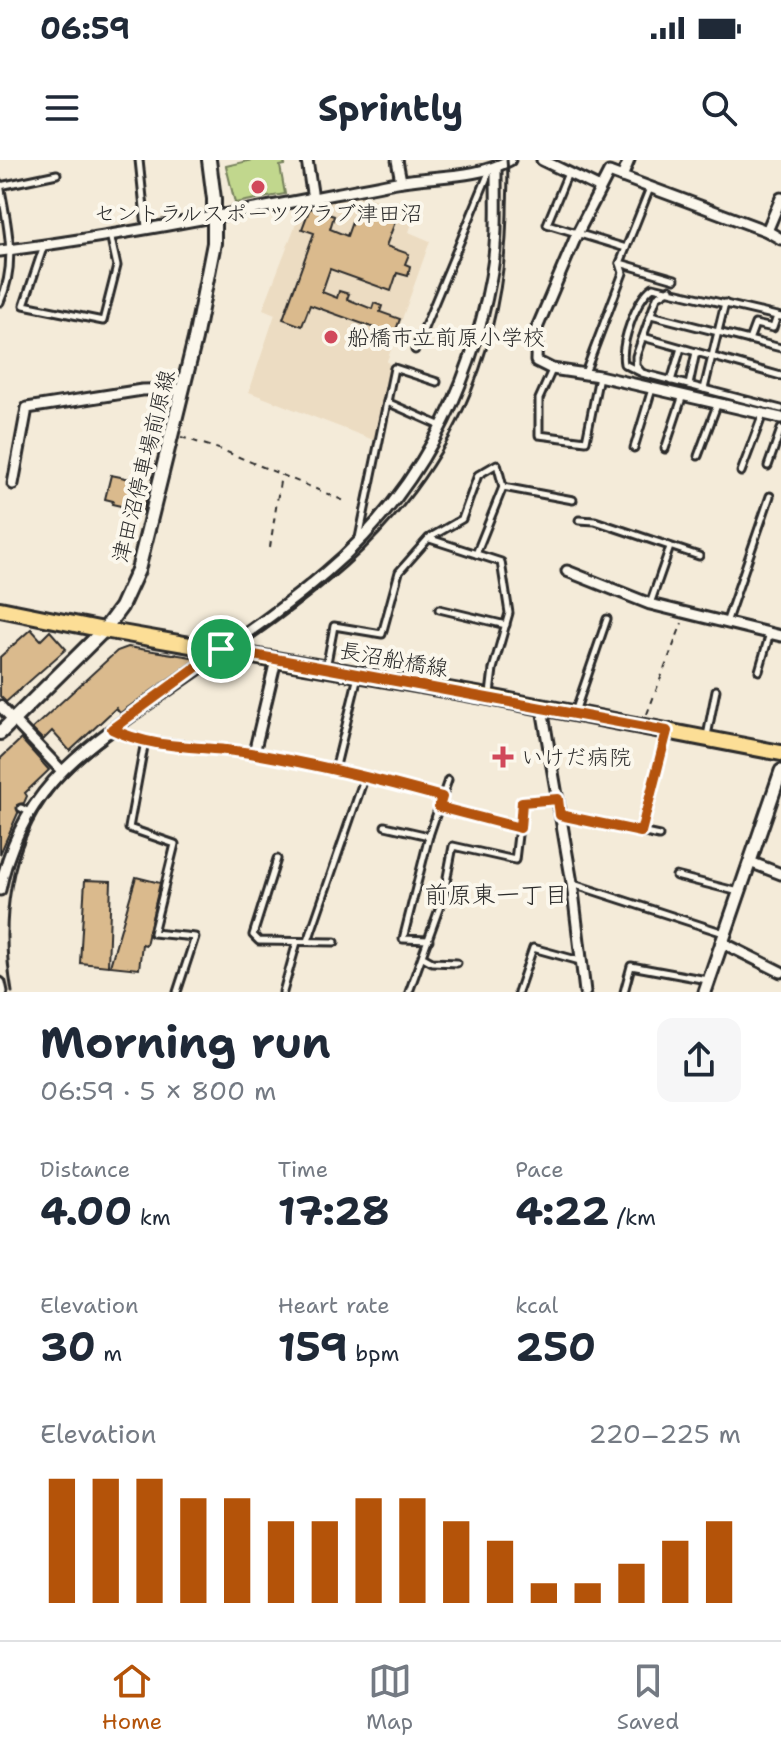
<!DOCTYPE html>
<html lang="en">
<head>
<meta charset="utf-8">
<style>
	:root { --surface:#fff; --page:#f6f6f7; --text:#1f2937; --muted:#747a83; --line:#e0e1e3; --accent:#b45309 }
	body { margin:0; font-family:"Shantell Sans","Klee One",sans-serif; background:var(--page); color:var(--text); height:100vh; display:flex; flex-direction:column; font-size:30px; white-space:nowrap }
	* { box-sizing:border-box; margin:0 }
	p { font-size:26px; color:var(--muted) }
	.icon { flex:none; width:44px; height:44px; fill:none; stroke:currentColor; stroke-width:2; stroke-linecap:round; stroke-linejoin:round }
	.map { position:relative; height:832px; overflow:hidden }
	.details { display:flex; flex-direction:column; background:var(--surface); flex:1 }
	.details>* { flex:none }
	.pin { position:absolute; display:grid; place-items:center; width:68px; height:68px; color:#fff; margin:-34px; border:4px solid #fff; border-radius:50%; box-shadow:0 2px 8px #0007 }
	.round { display:grid; place-items:center; flex:none; width:84px; height:84px; border-radius:16px; background:var(--page) }
	.summary { display:flex; align-items:center; justify-content:space-between; height:136px; padding:0 40px }
	h1 { font-size:44px; font-weight:700; line-height:60px }
	.figures { display:grid; grid-template-columns:repeat(3,1fr); gap:12px; height:136px; padding:8px 40px }
	.figures div { display:grid; align-content:center }
	.figures b { font-size:40px; font-weight:700 }
	.figures small { font-size:22px; font-weight:400 }
	.figures p { font-size:22px }
	.chart { height:224px; padding:16px 40px }
	.chart p { display:flex; justify-content:space-between }
	.chart svg { width:100%; height:144px; margin-top:8px; stroke:var(--accent); stroke-width:6 }
	.status { display:flex; justify-content:space-between; align-items:center; height:56px; padding:0 40px; background:var(--surface); direction:ltr }
	.status svg { height:22px; fill:currentColor }
	header { display:flex; justify-content:space-between; align-items:center; height:104px; padding:0 40px; background:var(--surface); font-size:36px; font-weight:700 }
	.tab-bar { display:flex; justify-content:space-around; align-items:center; height:112px; border-top:2px solid var(--line); background:var(--surface); font-size:22px; color:var(--muted) }
	.tab-bar a { display:grid; justify-items:center; gap:4px }
	.tab-bar .active { color:var(--accent) }
	.map>svg:first-child { display:block }
</style>
</head>
<body>
<div class="status"><b>06:59</b><svg viewBox="0 0 49 12"><path d="M0 12V9h3v3zM5 12V6h3v6zM10 12V3h3v9zM15 12V0h3v12zM26 1h20v11H26zM47 4h2v5h-2z"/></svg></div>
<header><svg class="icon" aria-label="menu" viewBox="0 0 24 24"><path d="M4 6h16M4 12h16M4 18h16"/></svg>Sprintly<svg class="icon" aria-label="search" viewBox="0 0 24 24"><circle cx="10" cy="10" r="6"/><path d="M15 15l6 6"/></svg></header>
<div class="map">
<svg width="781" height="832" viewBox="0 0 781 832">
	<rect width="100%" height="100%" fill="#f4ebd9"/>
	<filter id="ink" filterUnits="userSpaceOnUse"><feTurbulence type="fractalNoise" baseFrequency=".0125" numOctaves="2"/><feDisplacementMap in="SourceGraphic" scale="16" xChannelSelector="R" yChannelSelector="G"/><feConvolveMatrix kernelMatrix="1 2 1 2 8 2 1 2 1" color-interpolation-filters="sRGB"/></filter>
	<g filter="url(#ink)">
		<path fill="#ecdcc2" d="M 357,33 L 415,54 L 409,72 L 430,81 L 387,201 L 390,206 L 376,281 L 249,232 L 275,154 L 263,149 L 302,48 Z"/>
		<path fill="#c1d78d" stroke="#76815c" stroke-width="2" d="M 252,0 L 283,0 L 285,5 L 280,6 L 285,34 L 235,43 L 226,6 Z"/>
		<g fill="#daba8d" stroke="#2b2b2b" stroke-width="2">
			<path d="M 310,48 L 334,56 L 330,69 L 347,76 L 357,48 L 395,62 L 386,86 L 409,94 L 405,104 L 410,106 L 408,116 L 397,113 L 391,131 L 330,109 L 322,132 L 337,138 L 339,131 L 349,134 L 347,139 L 372,149 L 374,143 L 382,146 L 380,152 L 400,159 L 394,175 L 310,145 L 302,166 L 283,159 L 314,73 L 302,69 Z"/>
			<path d="M 111,315 L 150,323 L 143,351 L 112,344 L 113,341 L 105,339 Z"/>
			<path d="M 31,469 L 41,480 L 50,471 L 66,489 L 6,542 L 0,536 L 0,497 Z"/>
			<path d="M 128,487 L 198,498 L 120,553 L 116,548 L 70,591 L 52,571 L 43,580 L 32,569 L 117,491 Z"/>
			<path d="M 21,579 L 49,610 L 25,633 L 27,636 L 24,643 L 17,645 L 18,653 L 0,694 L 0,599 Z"/>
			<path d="M 136,717 L 160,723 L 146,785 L 142,784 L 139,809 L 110,806 Z"/>
			<path d="M 85,720 L 111,721 L 108,806 L 80,803 Z"/>
		</g>
		<g fill="none" stroke-linecap="round" stroke-linejoin="round">
			<g stroke="#2b2b2b" stroke-width="11">
				<g id="service">
					<path d="M 139,0 L 146,67"/>
					<path d="M 568,13 L 547,64 L 626,88"/>
					<path d="M 0,24 C 7,64 18,103 0,142"/>
					<path d="M 0,26 L 57,14"/>
					<path d="M 44,85 L 24,145 L 103,161 L 117,106 L 110,74"/>
					<path d="M 620,103 L 675,119"/>
					<path d="M 670,129 L 657,137 L 636,196 L 636,206 L 642,213 L 781,249"/>
					<path d="M 651,155 L 781,188"/>
					<path d="M 643,177 L 781,216"/>
					<path d="M 749,180 L 755,164 L 773,168 L 777,156"/>
					<path d="M 415,190 L 490,10"/>
					<path d="M 552,210 L 539,239 L 539,275 L 586,281 L 599,216"/>
					<path d="M 640,212 L 624,204 C 620,184 636,139 653,127 L 781,157"/>
					<path d="M 585,213 L 623,113 L 620,103 L 650,28"/>
					<path d="M 671,221 L 681,188"/>
					<path d="M 689,225 L 696,192"/>
					<path d="M 704,229 L 725,143"/>
					<path d="M 387,242 L 441,266"/>
					<path d="M 634,288 L 652,229"/>
					<path d="M 665,289 L 683,235"/>
					<path d="M 698,296 L 717,245"/>
					<path d="M 768,306 L 781,269"/>
					<path d="M 741,312 L 763,254"/>
					<path d="M 503,327 L 573,340"/>
					<path d="M 579,360 L 595,361 L 699,396"/>
					<path d="M 359,378 L 394,208 L 437,222"/>
					<path d="M 430,379 L 501,402 L 509,453 L 493,509 L 490,534"/>
					<path d="M 650,444 L 670,387"/>
					<path d="M 439,449 L 506,465"/>
					<path d="M 726,463 L 770,336"/>
					<path d="M 326,508 L 334,466 L 382,474 L 399,412 L 429,378 L 462,359 L 478,315 L 497,304 L 503,327 L 476,394"/>
					<path d="M 759,511 L 770,473"/>
					<path d="M 575,552 L 607,459"/>
					<path d="M 114,570 L 145,581 L 254,593 L 335,610 L 358,516"/>
					<path d="M 707,576 L 716,530"/>
					<path d="M 145,581 L 129,668 L 175,684 L 153,773 L 195,777 L 177,832"/>
					<path d="M 439,647 L 520,668"/>
					<path d="M 21,648 L 29,652"/>
					<path d="M 562,655 L 659,676"/>
					<path d="M 385,666 L 429,676"/>
					<path d="M 641,672 L 667,572"/>
					<path d="M 277,699 L 253,775 L 259,781 L 335,782"/>
					<path d="M 676,716 L 739,732"/>
					<path d="M 573,724 L 724,773"/>
					<path d="M 429,780 L 403,779 L 429,676 L 448,620"/>
					<path d="M 308,781 L 365,616 L 442,637"/>
					<path d="M 423,797 L 432,802 L 457,803"/>
					<path d="M 283,832 L 297,782"/>
					<path d="M 409,832 L 443,738 L 453,686 L 515,700 L 522,642 L 557,639"/>
					<path d="M 518,832 L 533,788 L 580,801"/>
					<path d="M 624,832 L 631,806 L 707,820"/>
				</g>
			</g>
			<g stroke="#2b2b2b" stroke-width="15">
				<g id="minor">
					<path d="M 307,0 L 313,39"/>
					<path d="M 397,0 L 401,21"/>
					<path d="M 542,0 L 600,28"/>
					<path d="M 622,17 L 629,0"/>
					<path d="M 767,71 L 781,38"/>
					<path d="M 781,79 L 767,71 L 609,12 L 577,74 L 537,168 L 536,201 L 552,209 L 599,216 L 781,258"/>
					<path d="M 0,91 C 133,74 265,47 397,22 C 435,15 476,19 510,0"/>
					<path d="M 13,324 L 27,248 L 142,230 L 183,229"/>
					<path d="M 567,411 L 650,444 L 781,476"/>
					<path d="M 0,546 L 61,610"/>
					<path d="M 542,548 L 572,723 L 585,832"/>
					<path d="M 254,593 L 276,500"/>
					<path d="M 750,702 L 781,714"/>
					<path d="M 0,730 C 19,632 80,592 155,538 C 212,496 273,458 326,412 C 416,336 470,232 491,117 C 498,81 496,44 496,8"/>
					<path d="M 721,782 L 781,812"/>
					<path d="M 0,823 L 2,832"/>
				</g>
			</g>
			<g stroke="#2b2b2b" stroke-width="17">
				<path id="tertiary" d="M 705,832 L 781,611"/>
			</g>
			<g stroke="#2b2b2b" stroke-width="18">
				<path id="secondary" d="M 0,573 L 104,470 L 121,447 L 138,410 L 195,179 L 214,83 L 214,39 L 209,0"/>
			</g>
			<g stroke="#2b2b2b" stroke-width="20">
				<path id="primary" d="M 0,449 L 104,470 L 489,537 L 781,593"/>
			</g>
			<g stroke="#2b2b2b" stroke-width="2" stroke-dasharray="6 6" stroke-linecap="butt">
				<path d="M 181,277 L 222,290 L 347,342"/>
				<path d="M 270,387 L 281,315"/>
				<path d="M 647,554 L 682,463"/>
				<path d="M 343,611 L 356,614"/>
			</g>
			<use href="#service" stroke="#fbf7ec" stroke-width="5"/>
			<use href="#minor" stroke="#fbf7ec" stroke-width="9"/>
			<use href="#tertiary" stroke="#fbf7ec" stroke-width="11"/>
			<use href="#secondary" stroke="#fbf7ec" stroke-width="12"/>
			<use href="#primary" stroke="#fcde96" stroke-width="14"/>
			<path stroke="#2b2b2b" stroke-width="3" d="M 12,832 C 0,764 8,687 53,631 C 79,598 116,575 150,550 C 215,504 285,460 345,407 C 449,314 504,194 507,54 C 507,36 509,18 507,0"/>
		</g>
	</g>
	<g fill="none" stroke-linecap="round" stroke-linejoin="round" filter="url(#ink)">
		<g stroke="#fff" stroke-width="16">
			<path id="route" d="M 221,489 L 667,571 L 641,672 L 560,655 L 558,639 L 522,642 L 520,668 L 439,647 L 442,637 C 381,620 319,605 256,594 C 209,585 155,591 112,569 Z"/>
		</g>
		<use href="#route" stroke="#b45309" stroke-width="10"/>
	</g>
	<g fill="#d1495b" stroke="#fbf7ec" stroke-width="3">
		<circle cx="258" cy="27" r="8"/>
		<circle cx="331" cy="177" r="8"/>
		<path d="M499 585h8v8h8v8h-8v8h-8v-8h-8v-8h8z"/>
	</g>
	<g text-anchor="middle" stroke-width="8" stroke-linejoin="round" paint-order="stroke">
		<g font-size="22" fill="#2b2b2b" stroke="#fbf7ec" text-anchor="start">
			<text x="258" y="61" text-anchor="middle">セントラルスポーツクラブ津田沼</text>
			<text x="347" y="185">船橋市立前原小学校</text>
			<text x="521" y="605">いけだ病院</text>
		</g>
		<g font-size="22" fill="#2b2b2b" stroke="#fbf7ec">
			<text transform="translate(143 306) rotate(-76)" y="8">津田沼停車場前原線</text>
			<text transform="translate(394 499) rotate(10)" y="8">長沼船橋線</text>
		</g>
		<g font-size="24" fill="#2b2b2b" stroke="#fbf7ec">
			<text x="496" y="743">前原東一丁目</text>
		</g>
	</g>
</svg>
<div class="pin" style="left:221px;top:489px;background:#1e9e55"><svg class="icon" aria-label="arrive" viewBox="0 0 24 24"><path d="M6 21V4h12l-3 4 3 4H6"/></svg></div>
</div>
<section class="details">
<div class="summary"><div><h1>Morning run</h1><p>06:59 · 5 × 800 m</p></div><a class="round"><svg class="icon" aria-label="share" viewBox="0 0 24 24"><path d="M12 15V3M7 8l5-5 5 5M5 13v7h14v-7"/></svg></a></div>
<div class="figures">
<div><p>Distance</p><b>4.00<small> km</small></b></div>
<div><p>Time</p><b>17:28</b></div>
<div><p>Pace</p><b>4:22<small> /km</small></b></div>
</div>
<div class="figures">
<div><p>Elevation</p><b>30<small> m</small></b></div>
<div><p>Heart rate</p><b>159<small> bpm</small></b></div>
<div><p>kcal</p><b>250</b></div>
</div>
<div class="chart"><p><span>Elevation</span>220–225 m</p>
<svg viewBox="0 0 160 44" preserveAspectRatio="none"><path d="M5 44V6M15 44V6M25 44V6M35 44V12M45 44V12M55 44V19M65 44V19M75 44V12M85 44V12M95 44V19M105 44V25M115 44V38M125 44V38M135 44V32M145 44V25M155 44V19"/></svg>
</div>
</section>
<nav class="tab-bar">
<a class="active"><svg class="icon" aria-label="home" viewBox="0 0 24 24"><path d="M3 11l9-7 9 7M6 9v11h12V9"/></svg>Home</a>
<a><svg class="icon" aria-label="map" viewBox="0 0 24 24"><path d="M3 6l6-2 6 2 6-2v14l-6 2-6-2-6 2zM9 4v14M15 6v14"/></svg>Map</a>
<a><svg class="icon" aria-label="saved" viewBox="0 0 24 24"><path d="M7 4h10v16l-5-4-5 4z"/></svg>Saved</a>
</nav>
</body>
</html>
